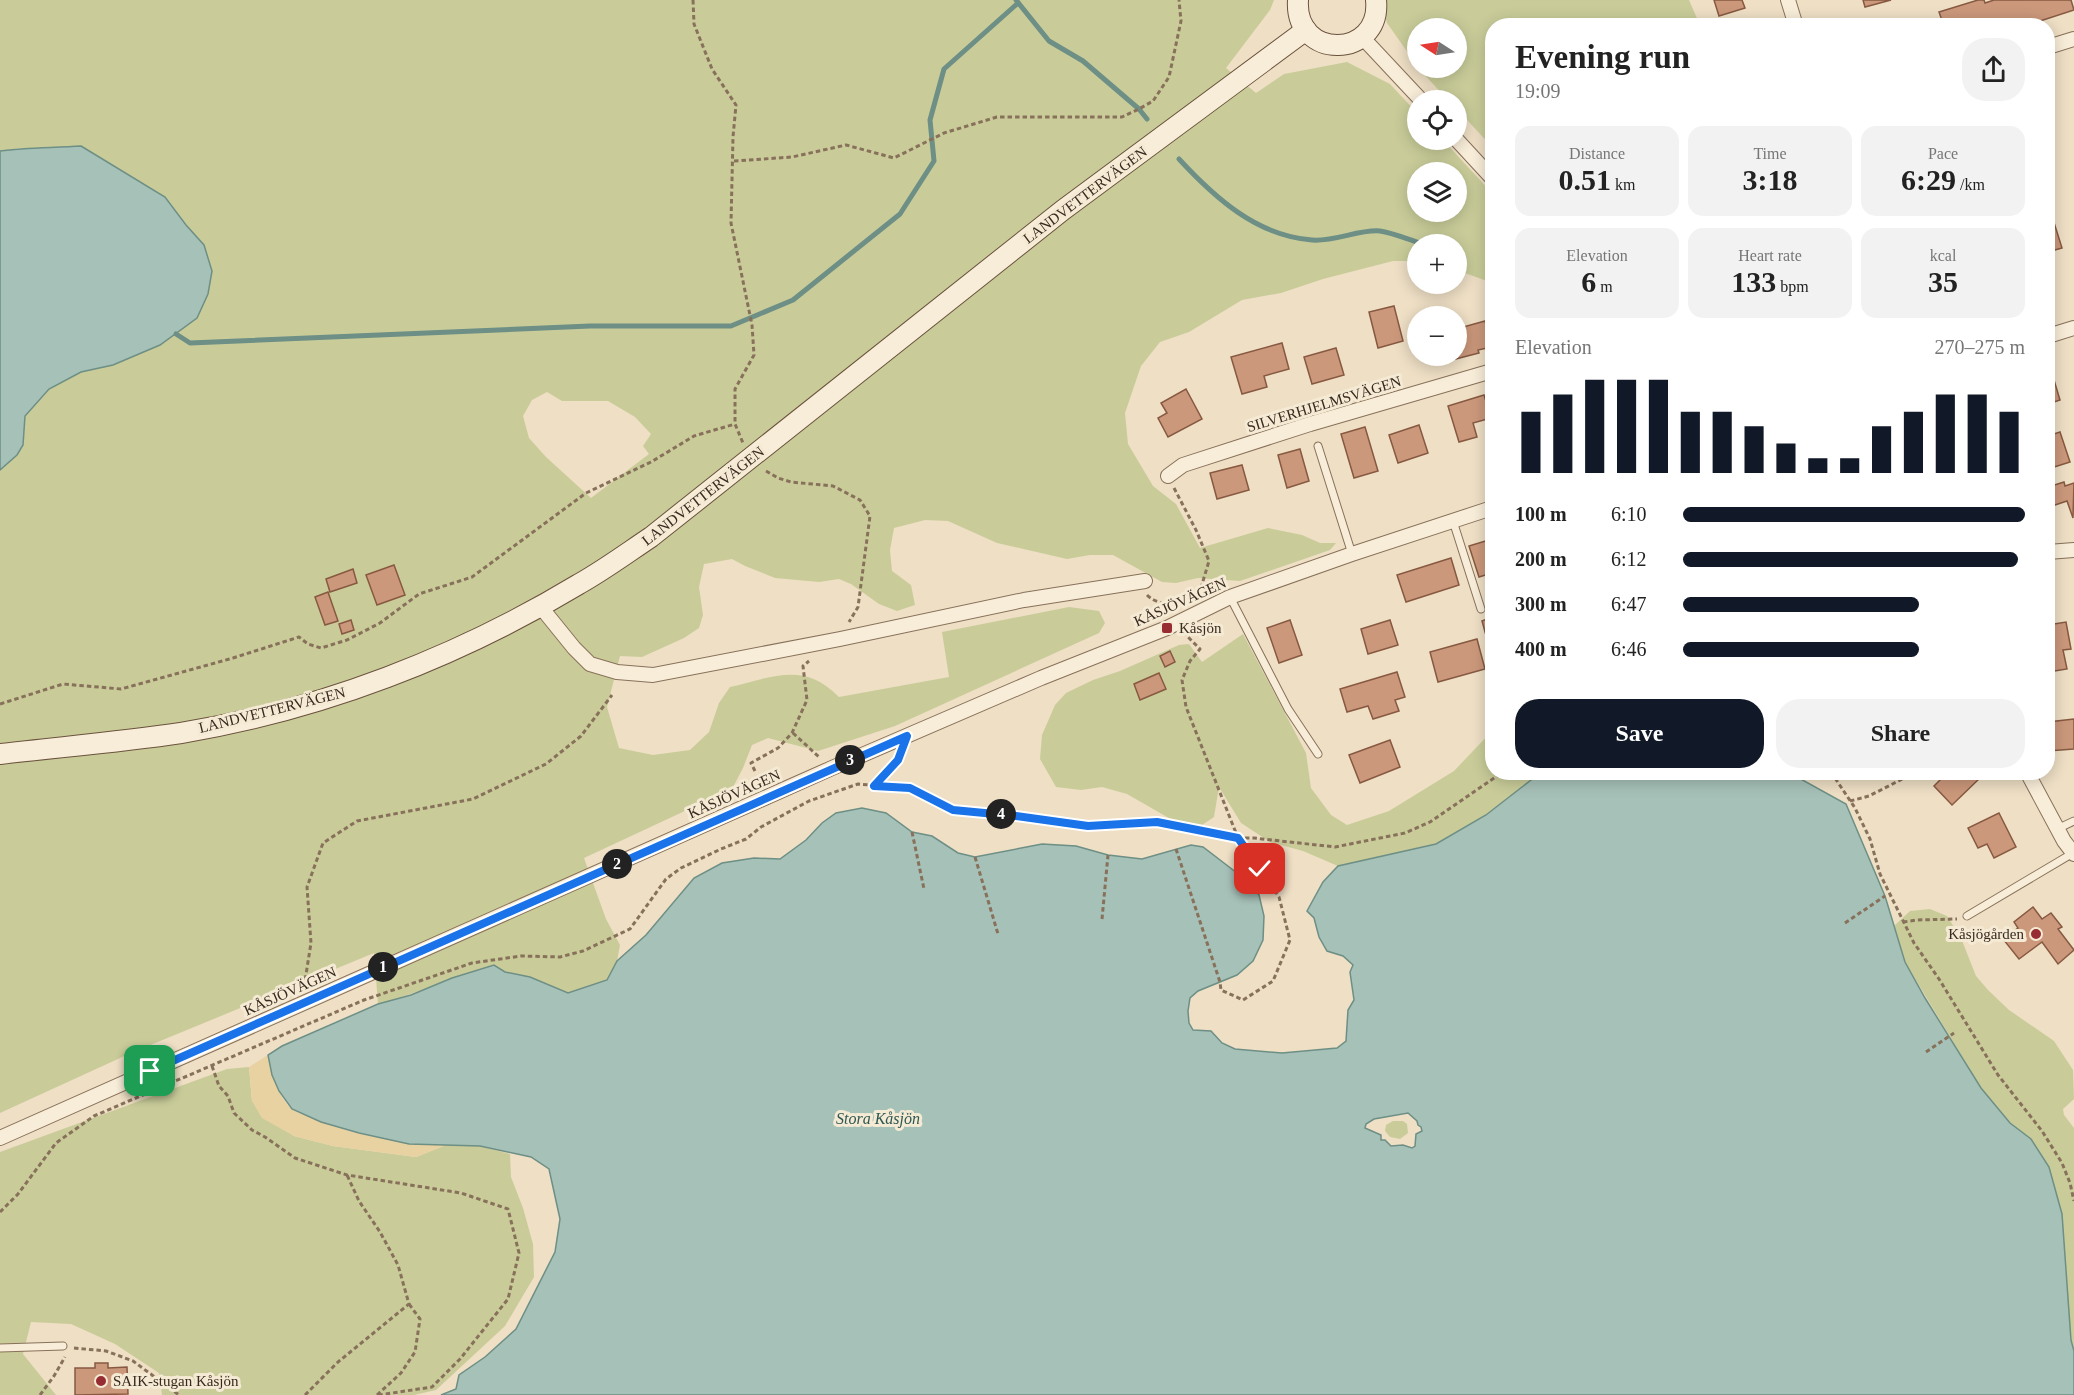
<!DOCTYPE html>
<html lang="en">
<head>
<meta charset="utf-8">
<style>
	:root { --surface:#fff; --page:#f2f2f2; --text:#222; --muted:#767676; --accent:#111827 }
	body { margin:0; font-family:"Times New Roman",serif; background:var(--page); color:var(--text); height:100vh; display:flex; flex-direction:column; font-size:22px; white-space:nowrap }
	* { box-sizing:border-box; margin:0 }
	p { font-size:20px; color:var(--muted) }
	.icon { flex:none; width:33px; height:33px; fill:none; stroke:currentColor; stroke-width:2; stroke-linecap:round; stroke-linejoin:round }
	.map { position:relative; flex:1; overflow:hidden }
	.sheet { position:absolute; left:1485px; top:18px; width:570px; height:762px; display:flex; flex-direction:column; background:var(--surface); border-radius:24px; box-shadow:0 3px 15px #0003 }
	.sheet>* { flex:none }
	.needle { width:39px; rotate:282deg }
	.tools { position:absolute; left:1407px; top:18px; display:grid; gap:12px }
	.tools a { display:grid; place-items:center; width:60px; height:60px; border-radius:50%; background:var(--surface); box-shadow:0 3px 15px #0003; font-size:30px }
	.pin { position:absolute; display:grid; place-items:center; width:51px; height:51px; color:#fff; margin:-26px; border-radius:12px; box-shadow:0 3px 9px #0006 }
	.km { position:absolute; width:30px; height:30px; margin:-15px; border-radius:50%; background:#222; color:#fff; font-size:16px; line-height:30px; text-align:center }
	.round { display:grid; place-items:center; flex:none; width:63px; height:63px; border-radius:24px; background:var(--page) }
	.summary { display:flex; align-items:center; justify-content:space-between; height:102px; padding:0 30px }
	h1 { font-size:33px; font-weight:700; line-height:45px }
	.metrics { display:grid; grid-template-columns:repeat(3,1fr); gap:9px; height:102px; padding:6px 30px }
	.metrics div { display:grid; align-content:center; border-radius:15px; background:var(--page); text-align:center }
	.metrics b { font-size:30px; font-weight:700 }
	.metrics small { font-size:16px; font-weight:400 }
	.metrics p { font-size:16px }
	.chart { height:168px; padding:12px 30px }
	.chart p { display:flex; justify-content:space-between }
	.chart svg { width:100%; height:108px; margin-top:6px; stroke:var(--accent); stroke-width:6 }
	.cta { display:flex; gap:12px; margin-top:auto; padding:12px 30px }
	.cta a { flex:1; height:69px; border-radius:24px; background:var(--accent); color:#fff; font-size:24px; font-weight:700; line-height:69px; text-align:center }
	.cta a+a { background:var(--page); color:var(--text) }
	ul { padding:0 30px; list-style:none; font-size:20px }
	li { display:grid; grid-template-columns:96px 72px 1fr; align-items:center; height:45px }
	li i { height:15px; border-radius:8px; background:var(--accent) }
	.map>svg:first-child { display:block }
</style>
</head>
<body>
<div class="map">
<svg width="2074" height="1395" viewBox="0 0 2074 1395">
	<rect width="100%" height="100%" fill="#eedfc5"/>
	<g fill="#c9cc99" fill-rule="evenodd">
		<path d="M 0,0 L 1274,0 L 1270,10 L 1226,68 L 1256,93 L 1284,74 L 1347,62 L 1390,84 L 1417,113 L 1418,140 L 1443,140 L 1492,193 L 1492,283 L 1457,270 L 1456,244 L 1418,244 L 1417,261 L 1393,261 L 1323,279 L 1281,293 L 1242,300 L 1189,332 L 1160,342 L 1141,366 L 1125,413 L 1128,444 L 1153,486 L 1176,504 L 1200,548 L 1268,528 L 1302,535 L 1320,543 L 1336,543 L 1330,550 L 1240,581 L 1198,578 L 1176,583 L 1162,582 L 1113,555 L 1090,555 L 1067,559 L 997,543 L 948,521 L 925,520 L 894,528 L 890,550 L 892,571 L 911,585 L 915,605 L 897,611 L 879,604 L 851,584 L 839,579 L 819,582 L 775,578 L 745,566 L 732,559 L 704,564 L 699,587 L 703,615 L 699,628 L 684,638 L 642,657 L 620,656 L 607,707 L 619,748 L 653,755 L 690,750 L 709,732 L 719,703 L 730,687 C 773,677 804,661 839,697 L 949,677 L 942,632 L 1069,607 L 1099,611 L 1105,623 L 1099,633 L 895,726 L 818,751 L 768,738 L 752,745 L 743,768 L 732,789 L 584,858 L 606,919 L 620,945 L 617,961 L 607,980 L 568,993 L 530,977 L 505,972 L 494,965 C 455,977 417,993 378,1004 L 374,953 L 131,1053 L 0,1113 L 0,470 L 17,455 L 23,445 L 25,416 L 49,389 L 81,371 L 113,365 L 160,345 L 204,245 L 186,225 L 165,197 L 81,146 L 51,149 L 22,148 L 0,151 ZM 1418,172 L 1456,172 L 1456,212 L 1418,212 ZM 547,392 L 562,401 L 608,401 L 635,417 L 651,434 L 643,446 L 649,454 L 591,498 L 546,457 L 529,438 L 523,416 L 532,400 Z"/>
		<path d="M 1380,0 L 1689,0 L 1699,23 L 1692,26 L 1492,26 L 1492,89 L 1488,91 L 1492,99 L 1492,147 L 1457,109 L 1456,100 L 1448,100 L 1418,68 L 1456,68 L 1456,28 L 1418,28 L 1418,67 L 1387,23 Z"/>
		<path d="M 1243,634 L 1306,753 L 1311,788 L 1331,815 L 1347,825 L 1389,811 L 1454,771 L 1492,731 L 1492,772 L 1540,773 L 1486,815 L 1436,844 L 1338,866 L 1303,851 L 1270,842 L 1241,823 L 1219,787 L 1214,817 L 1199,827 L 1181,825 L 1127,794 L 1102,787 L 1081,790 L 1056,787 L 1040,759 L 1042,735 L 1055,705 L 1066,693 L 1093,680 L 1120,671 L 1179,645 L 1189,644 L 1202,662 Z"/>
		<path d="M 1930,909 L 1947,916 L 1961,938 L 1976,976 L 1988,990 L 2009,1010 L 2054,1041 L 2073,1070 L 2074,1099 L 2063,1109 L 2064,1115 L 2074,1128 L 2074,1351 L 2031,1139 L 2010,1123 L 1981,1088 L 1905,962 L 1894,926 L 1910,911 Z"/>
		<path d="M 249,1067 L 252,1101 L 294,1136 L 333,1146 L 416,1157 L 446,1145 L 480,1146 L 510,1154 L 511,1177 L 523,1208 L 533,1244 L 534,1277 L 505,1326 L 436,1390 L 414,1395 L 162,1395 L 159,1373 L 115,1344 L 71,1324 L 31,1322 L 23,1354 L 56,1395 L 0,1395 L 0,1152 L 227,1069 Z"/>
		<path d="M 1393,1121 L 1403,1121 L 1407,1124 L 1408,1133 L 1400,1139 L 1390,1137 L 1385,1131 L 1386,1125 Z"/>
	</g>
	<path fill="#e9d2a2" d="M 268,1055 C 271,1073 278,1098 293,1110 C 297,1113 305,1115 310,1117 C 352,1136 400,1143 446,1145 L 416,1157 L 333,1146 L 294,1136 L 262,1118 L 252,1101 L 249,1067 Z"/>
	<g fill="#a6c1b8" stroke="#6d8f85" stroke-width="1.5" fill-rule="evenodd">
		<path d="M 81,146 L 165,197 L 186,225 L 204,245 L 212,271 L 208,294 L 197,318 L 160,345 L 113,365 L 81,372 L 49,389 L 25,416 L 23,445 L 17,455 L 0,470 L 0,151 C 27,147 54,148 81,146 Z"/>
		<path d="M 1540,773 L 1790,773 L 1846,804 L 1885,896 L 1905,962 L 1925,998 L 1981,1088 L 2010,1123 L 2031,1139 L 2049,1167 L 2062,1214 L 2071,1340 L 2074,1351 L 2074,1395 L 441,1395 L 456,1389 L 459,1375 L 485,1357 L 516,1329 L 555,1252 L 560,1219 L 549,1169 L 531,1157 L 480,1146 L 409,1144 L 359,1133 L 321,1122 L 292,1109 L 279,1091 L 272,1075 L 268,1055 L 282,1046 L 378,1004 L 411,995 L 452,978 L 494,965 L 505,972 L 530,977 L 568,993 L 607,980 L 617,961 L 646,935 L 694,878 L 722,863 L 754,858 L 780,859 L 806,840 L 822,823 L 836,813 L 862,808 L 886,813 L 912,832 L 932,836 L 958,853 L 975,857 L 1042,844 L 1076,846 L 1108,855 L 1142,859 L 1191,845 L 1203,847 L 1237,873 L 1259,895 L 1264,916 L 1263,940 L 1253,961 L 1237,975 L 1198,991 L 1190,998 L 1188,1011 L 1189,1023 L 1193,1030 L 1211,1031 L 1222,1043 L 1235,1049 L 1282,1053 L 1337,1048 L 1346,1041 L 1348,1010 L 1354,1000 L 1350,972 L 1353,965 L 1343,956 L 1327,951 L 1319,937 L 1314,918 L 1307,911 L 1323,882 L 1338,866 L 1436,844 L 1486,815 ZM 1408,1113 L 1417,1121 L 1418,1125 L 1421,1127 L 1422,1131 L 1416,1134 L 1415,1146 L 1412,1148 L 1403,1145 L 1391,1146 L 1385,1140 L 1381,1140 L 1381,1135 L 1365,1128 L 1366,1124 L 1374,1119 Z"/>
	</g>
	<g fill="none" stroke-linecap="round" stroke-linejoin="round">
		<g stroke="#6d8f85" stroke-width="5">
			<path d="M 1016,0 L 1049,41 L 1083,61 L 1139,109 L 1147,119"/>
			<path d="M 1179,159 C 1215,198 1257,236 1312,240 C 1334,242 1360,229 1380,231 C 1393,233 1407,239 1420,243"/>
			<path d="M 176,334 L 190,343 L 590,326 L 731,326 L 793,300 L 900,214 L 934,161 L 930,120 L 944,69 L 1018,3"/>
		</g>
	</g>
	<g fill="#cb987b" stroke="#875941" stroke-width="1.5">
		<path d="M 1714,0 L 1742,0 L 1745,8 L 1719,16 Z"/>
		<path d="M 1863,0 L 1891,0 L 1865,7 Z"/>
		<path d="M 1978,0 L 1984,0 L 1985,3 L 1994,0 L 2071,0 L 2074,10 L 2037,22 L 2038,26 L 1944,26 L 1939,12 Z"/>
		<path d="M 2051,213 L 2062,248 L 2048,252 L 2048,214 Z"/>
		<path d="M 1394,306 L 1403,341 L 1378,348 L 1369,312 Z"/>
		<path d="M 1485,321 L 1492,347 L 1478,350 L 1479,353 L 1444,362 L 1442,356 L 1456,356 L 1456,329 Z"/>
		<path d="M 1282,343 L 1289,369 L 1264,376 L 1267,387 L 1242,394 L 1231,357 Z"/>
		<path d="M 1336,348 L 1344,375 L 1312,384 L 1304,357 Z"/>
		<path d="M 2051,370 L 2060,400 L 2048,404 L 2048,371 Z"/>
		<path d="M 1186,389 L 1202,419 L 1168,437 L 1158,418 L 1167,413 L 1161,403 Z"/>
		<path d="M 1484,395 L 1491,418 L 1473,423 L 1477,437 L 1459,442 L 1448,406 Z"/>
		<path d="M 1419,425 L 1428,453 L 1398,463 L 1389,435 Z"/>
		<path d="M 1365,427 L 1378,471 L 1354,478 L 1341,434 Z"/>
		<path d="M 2060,432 L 2070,462 L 2048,469 L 2048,436 Z"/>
		<path d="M 1300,449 L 1309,481 L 1287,488 L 1278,455 Z"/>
		<path d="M 1242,465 L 1249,490 L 1217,499 L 1210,473 Z"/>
		<path d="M 2064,482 L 2065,486 L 2074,483 L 2073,518 L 2067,501 L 2052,506 L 2048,491 L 2048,487 Z"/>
		<path d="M 1492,539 L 1492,573 L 1479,577 L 1469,546 Z"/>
		<path d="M 1451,558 L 1459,585 L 1406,602 L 1397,575 Z"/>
		<path d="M 394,565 L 405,595 L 377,605 L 366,575 Z"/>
		<path d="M 353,569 L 357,583 L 330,592 L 326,579 Z"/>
		<path d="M 328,592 L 338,621 L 325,625 L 315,597 Z"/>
		<path d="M 1492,617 L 1492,649 L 1490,650 L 1482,621 Z"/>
		<path d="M 351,620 L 354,630 L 342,634 L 339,624 Z"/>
		<path d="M 1290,620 L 1302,655 L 1279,663 L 1267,628 Z"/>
		<path d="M 1390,620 L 1398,645 L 1368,654 L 1361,629 Z"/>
		<path d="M 2066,622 L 2071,649 L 2063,650 L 2067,669 L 2048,672 L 2048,625 Z"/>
		<path d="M 1477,639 L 1485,669 L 1438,682 L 1430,652 Z"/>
		<path d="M 1170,651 L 1175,662 L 1165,667 L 1160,656 Z"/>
		<path d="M 1397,672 L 1405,697 L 1395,700 L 1399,711 L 1373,719 L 1368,706 L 1347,712 L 1340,689 Z"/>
		<path d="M 1159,673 L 1166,689 L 1140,700 L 1134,684 Z"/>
		<path d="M 2074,719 L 2074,749 L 2048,751 L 2048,722 Z"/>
		<path d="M 1390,740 L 1400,767 L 1360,783 L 1349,755 Z"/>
		<path d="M 1948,772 L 1976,772 L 1981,777 L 1952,805 L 1934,786 Z"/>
		<path d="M 1999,813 L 2016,847 L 1994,858 L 1987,844 L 1978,848 L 1968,828 Z"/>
		<path d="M 2033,907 L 2042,919 L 2051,913 L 2062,927 L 2058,929 L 2074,950 L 2058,964 L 2042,942 L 2019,959 L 2003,939 L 2018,928 L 2014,922 Z"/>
		<path d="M 95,1363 L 108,1363 L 108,1368 L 127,1367 L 128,1394 L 75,1395 L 75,1368 L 95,1368 Z"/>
	</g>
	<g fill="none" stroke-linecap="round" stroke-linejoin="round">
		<g stroke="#88715b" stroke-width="9">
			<g id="lane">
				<path d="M 1318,446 L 1352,554"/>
				<path d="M 1453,521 L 1481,609"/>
				<path d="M 1230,597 L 1288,709 L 1318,754"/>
				<path d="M 2057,829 L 2074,821"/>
				<path d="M 1967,916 L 2073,853"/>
				<path d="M 0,1348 L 63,1346"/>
			</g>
		</g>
		<g stroke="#88715b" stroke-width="16">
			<g id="street">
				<path d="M 1788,0 L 1796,26"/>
				<path d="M 1362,37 L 1421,100"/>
				<path d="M 2048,47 L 2074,39"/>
				<path d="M 1456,139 L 1492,178"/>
				<path d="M 2048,336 L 2074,328"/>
				<path d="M 1168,476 L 1183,465 L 1310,424 L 1492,371"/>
				<path d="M 2048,552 L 2074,550"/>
				<path d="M 540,606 L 574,648 L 590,664 L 617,672 L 653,675 L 840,639 L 1024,600 L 1145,581"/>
				<path d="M 2027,772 L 2064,841 L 2074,854"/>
				<path d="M 0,1138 L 832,768 L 1041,678 L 1167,628 L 1230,597 L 1352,554 L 1492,508"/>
			</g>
		</g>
		<g stroke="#6a523e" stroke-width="22">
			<g id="secondary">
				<path d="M 1298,0 C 1294,61 1382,59 1376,0"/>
				<path d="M 0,754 C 60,747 121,742 181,733 C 321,710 458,657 579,584 C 604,570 627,553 651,537 L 1063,210 L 1306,30"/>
			</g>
		</g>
		<g stroke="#88715b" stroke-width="3" stroke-dasharray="4.5 3" stroke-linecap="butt">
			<path d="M 693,0 L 694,24 L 712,69 L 736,105 L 733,137 L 731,223 L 752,325 L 754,355 L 735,389 L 735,424 L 743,443"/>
			<path d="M 734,161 L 792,157 L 846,145 L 894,158 L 944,133 L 997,117 L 1122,117 L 1139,109 L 1153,101 L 1169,77 L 1181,21 L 1179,0"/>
			<path d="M 766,471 L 778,478 L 791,482 L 833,486 L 860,500 L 870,516 L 858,607 L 849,622"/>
			<path d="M 1174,488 L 1196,530 L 1209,561 L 1200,591 L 1196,597"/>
			<path d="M 1147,595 C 1155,603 1164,602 1172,609"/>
			<path d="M 0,704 L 63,684 L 121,689 L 233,658 L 299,637 L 308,644 L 321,648 L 347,640 L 380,623 L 419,594 L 472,577 L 586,493 L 651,462 L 694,436 L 735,424"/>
			<path d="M 793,733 L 819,757"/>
			<path d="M 755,771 L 751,763 L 778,748 L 792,733 L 807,700 L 803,666 L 809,661"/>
			<path d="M 1831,772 L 1855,808 L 1870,839 L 1880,874 L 1914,943 L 1939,979 L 1998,1075 L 2042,1131 L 2062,1163 L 2070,1183 L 2074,1201"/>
			<path d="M 874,786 L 898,760 L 900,755"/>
			<path d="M 1850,801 L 1869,796 L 1916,772"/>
			<path d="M 912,832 L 924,889"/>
			<path d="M 1176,849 L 1220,982 L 1221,990 L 1243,1000 L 1273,981 L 1290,940 L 1279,897 L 1238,838 L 1186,707 L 1182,680 L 1190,661 L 1200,649 L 1186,635"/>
			<path d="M 975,857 L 998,934"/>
			<path d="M 1102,919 L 1108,855"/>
			<path d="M 1903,922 L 1917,920 L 1957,919"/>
			<path d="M 1845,923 L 1885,896"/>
			<path d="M 304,987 L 311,943 L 307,887 L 323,843 L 357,821 L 473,799 L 546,764 L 581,736 L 612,695"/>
			<path d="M 1926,1052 L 1954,1033"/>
			<path d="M 212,1066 L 219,1086 L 228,1096 L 234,1113 L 252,1130 L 265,1137 L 295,1158 L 347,1175 L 461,1193 L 508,1209 L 519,1253 L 508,1299 L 460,1359 L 432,1387 L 379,1395"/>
			<path d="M 0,1212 L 18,1194 L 56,1143 L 94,1116 L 364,1000 L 472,963 L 521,956 L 560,957 L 583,951 L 630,929 L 666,879 L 681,868 L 721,849 L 746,839 L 761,827 L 809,801 L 858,784 L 910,788 L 953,810 L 1016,816 L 1087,826 L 1157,822 L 1238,838 L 1254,838 L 1335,847 L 1405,833 L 1430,822 L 1503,772"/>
			<path d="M 74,1348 L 106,1351 L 133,1361 L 179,1395"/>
			<path d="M 40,1395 L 54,1376 L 65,1357"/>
			<path d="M 305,1395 L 338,1362 L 409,1304 L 398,1265 L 380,1232 L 359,1201 L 347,1175"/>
			<path d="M 377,1395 L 401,1373 L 415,1352 L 420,1319 L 409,1304"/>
		</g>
		<use href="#lane" stroke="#f8edd8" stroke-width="7"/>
		<use href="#street" stroke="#f8edd8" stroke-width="14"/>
		<use href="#secondary" stroke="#f8edd8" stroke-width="20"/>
	</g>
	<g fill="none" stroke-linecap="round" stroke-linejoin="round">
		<g stroke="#fff" stroke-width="12">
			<path id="route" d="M 150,1071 L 907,736 L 898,760 L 874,786 L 910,788 L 953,810 L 1016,816 L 1088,826 L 1157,822 L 1238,838 L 1260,869"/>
		</g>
		<use href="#route" stroke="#1a73e8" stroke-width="8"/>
	</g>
	<g fill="#972c33" stroke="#f5ead4" stroke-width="2">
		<rect x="1161" y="622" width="12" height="12" rx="3"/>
		<circle cx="2036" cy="934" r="6"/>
		<circle cx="101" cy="1381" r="6"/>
	</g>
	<g text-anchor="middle" stroke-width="6" stroke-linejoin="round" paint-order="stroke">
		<g font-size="15" fill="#392a1f" stroke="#f5ead4">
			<text transform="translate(1085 195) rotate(-37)" y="5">LANDVETTERVÄGEN</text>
			<text transform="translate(1324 404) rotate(-17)" y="5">SILVERHJELMSVÄGEN</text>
			<text transform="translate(703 496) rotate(-38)" y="5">LANDVETTERVÄGEN</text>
			<text transform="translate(1180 602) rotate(-24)" y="5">KÅSJÖVÄGEN</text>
			<text transform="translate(272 710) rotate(-14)" y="5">LANDVETTERVÄGEN</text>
			<text transform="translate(734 794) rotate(-24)" y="5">KÅSJÖVÄGEN</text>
			<text transform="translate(290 991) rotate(-24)" y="5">KÅSJÖVÄGEN</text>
		</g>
		<g font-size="15" fill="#392a1f" stroke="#f5ead4" text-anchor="start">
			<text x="1179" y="633">Kåsjön</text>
			<text x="2024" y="939" text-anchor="end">Kåsjögården</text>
			<text x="113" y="1386">SAIK-stugan Kåsjön</text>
		</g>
		<g font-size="16" font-style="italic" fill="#2e5853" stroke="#f5ead4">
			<text x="878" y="1124">Stora Kåsjön</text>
		</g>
	</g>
</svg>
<div class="tools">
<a><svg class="needle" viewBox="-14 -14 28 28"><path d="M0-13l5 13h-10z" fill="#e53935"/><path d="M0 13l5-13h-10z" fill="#767676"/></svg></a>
<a><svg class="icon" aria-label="locate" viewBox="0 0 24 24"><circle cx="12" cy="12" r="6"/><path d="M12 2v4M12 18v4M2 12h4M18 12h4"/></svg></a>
<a><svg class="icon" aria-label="layers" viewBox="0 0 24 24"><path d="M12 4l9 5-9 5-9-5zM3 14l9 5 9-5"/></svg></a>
<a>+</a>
<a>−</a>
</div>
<div class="pin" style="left:150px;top:1071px;background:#1e9e55"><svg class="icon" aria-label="arrive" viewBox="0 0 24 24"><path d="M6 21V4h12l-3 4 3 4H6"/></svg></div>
<div class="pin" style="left:1260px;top:869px;background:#d93025"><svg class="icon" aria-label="check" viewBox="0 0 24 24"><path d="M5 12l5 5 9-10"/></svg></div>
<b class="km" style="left:383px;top:967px">1</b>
<b class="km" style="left:617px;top:864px">2</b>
<b class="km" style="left:850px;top:760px">3</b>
<b class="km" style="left:1001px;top:814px">4</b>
<section class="sheet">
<div class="summary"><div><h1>Evening run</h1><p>19:09</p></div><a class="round"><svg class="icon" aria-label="share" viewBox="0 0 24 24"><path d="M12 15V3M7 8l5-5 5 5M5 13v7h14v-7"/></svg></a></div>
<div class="metrics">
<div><p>Distance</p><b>0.51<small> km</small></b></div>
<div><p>Time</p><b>3:18</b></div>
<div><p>Pace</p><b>6:29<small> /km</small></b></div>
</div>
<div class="metrics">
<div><p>Elevation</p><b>6<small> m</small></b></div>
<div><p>Heart rate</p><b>133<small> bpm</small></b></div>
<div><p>kcal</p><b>35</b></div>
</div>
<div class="chart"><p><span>Elevation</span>270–275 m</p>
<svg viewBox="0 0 160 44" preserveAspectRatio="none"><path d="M5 44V19M15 44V12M25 44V6M35 44V6M45 44V6M55 44V19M65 44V19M75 44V25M85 44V32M95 44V38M105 44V38M115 44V25M125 44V19M135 44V12M145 44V12M155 44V19"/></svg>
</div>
<ul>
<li><b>100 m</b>6:10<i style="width:100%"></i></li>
<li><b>200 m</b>6:12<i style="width:98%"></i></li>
<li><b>300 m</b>6:47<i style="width:69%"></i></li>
<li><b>400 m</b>6:46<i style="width:69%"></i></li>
</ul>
<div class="cta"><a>Save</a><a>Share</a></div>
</section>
</div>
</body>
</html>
